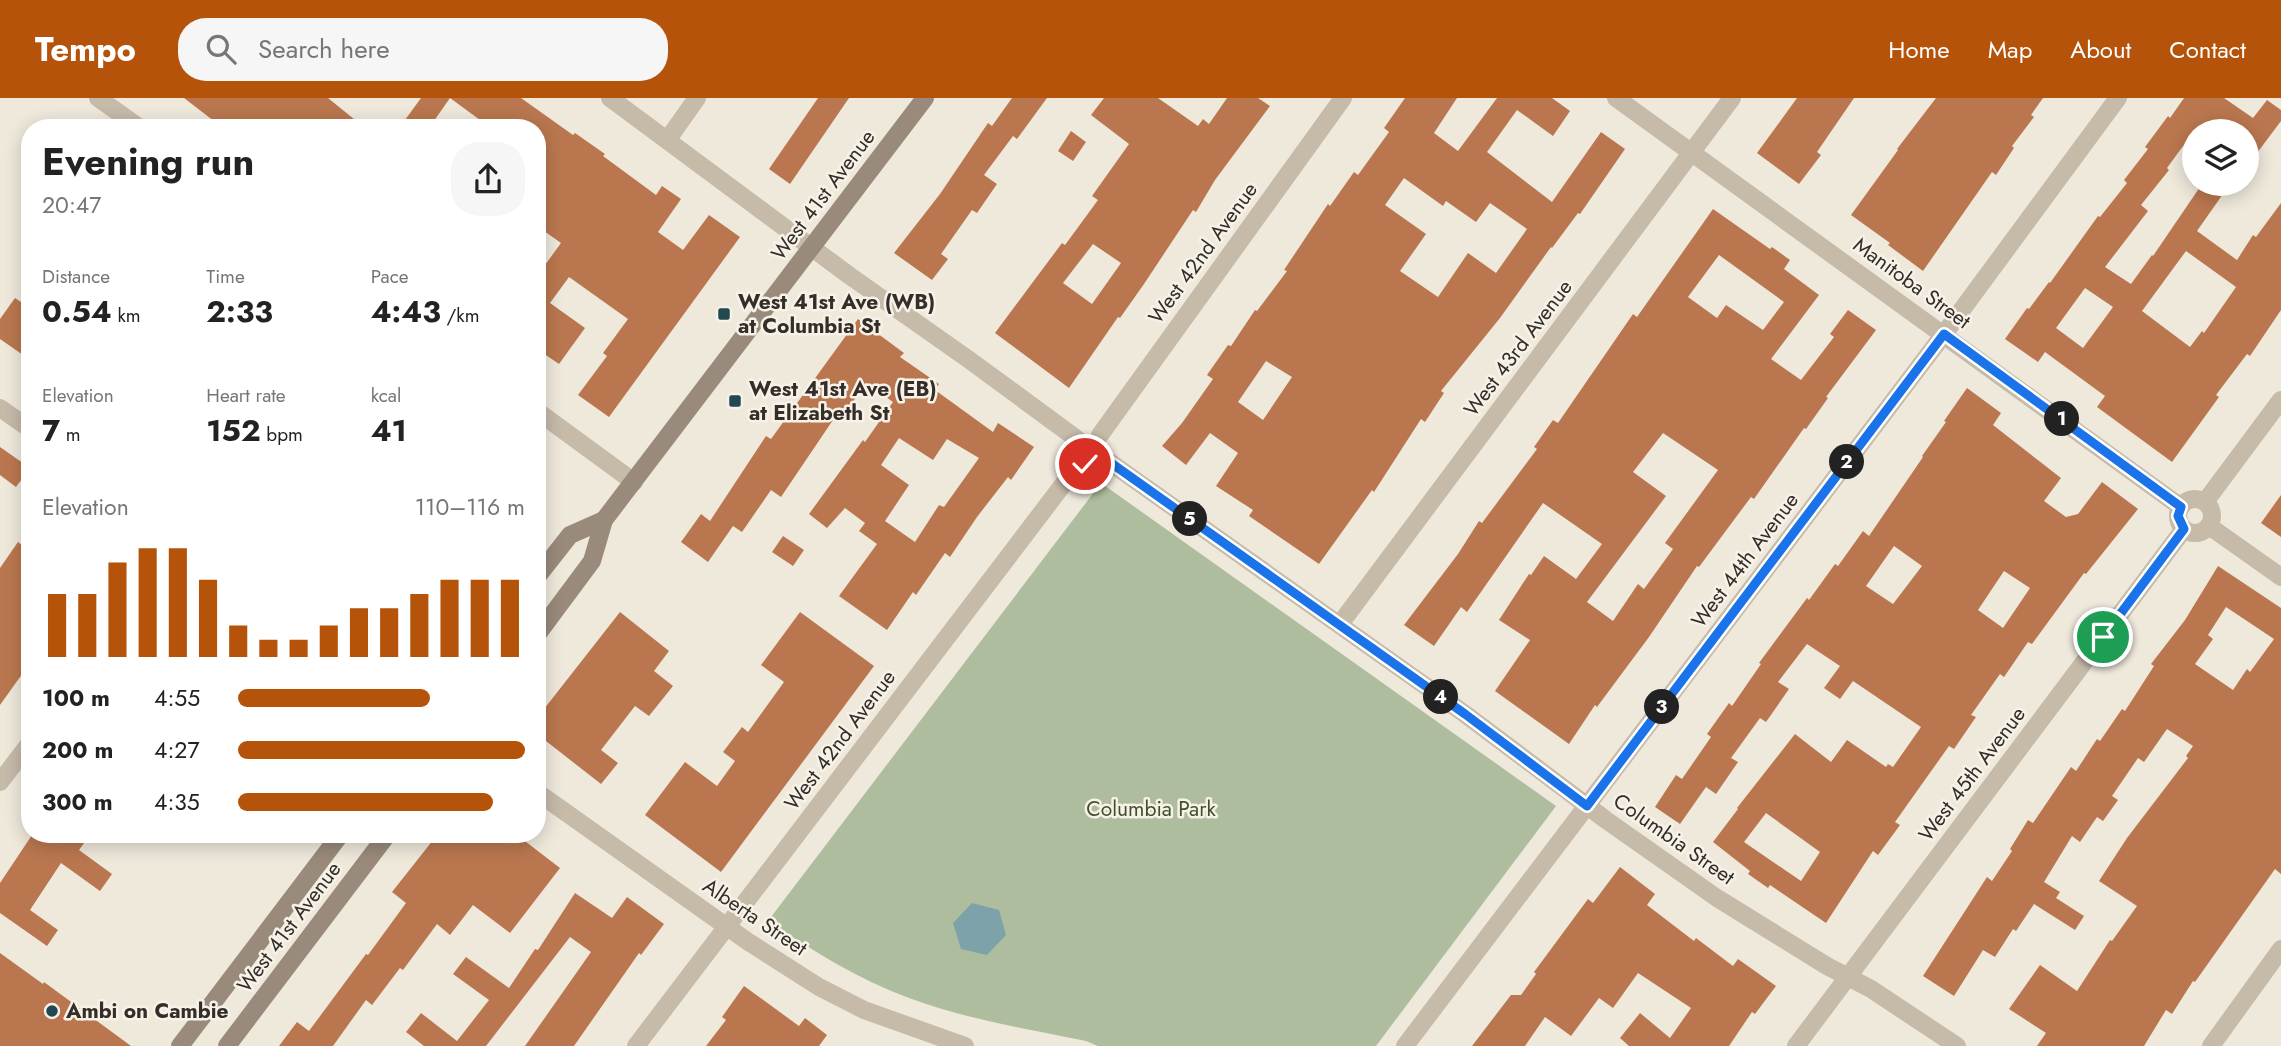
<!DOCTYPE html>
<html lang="en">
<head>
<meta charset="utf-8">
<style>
	:root { --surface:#fff; --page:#f6f6f6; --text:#222; --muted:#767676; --accent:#b45309 }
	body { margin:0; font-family:Jost,sans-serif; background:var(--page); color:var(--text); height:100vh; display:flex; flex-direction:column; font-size:26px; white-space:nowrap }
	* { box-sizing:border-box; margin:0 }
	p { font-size:23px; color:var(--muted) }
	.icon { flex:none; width:38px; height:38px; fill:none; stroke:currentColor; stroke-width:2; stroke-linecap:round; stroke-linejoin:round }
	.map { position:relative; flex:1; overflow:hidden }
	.drawer { position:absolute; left:21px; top:21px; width:525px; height:724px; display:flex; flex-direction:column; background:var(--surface); border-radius:28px; box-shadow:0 4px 18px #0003 }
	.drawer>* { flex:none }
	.tools { position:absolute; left:2182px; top:21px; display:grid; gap:14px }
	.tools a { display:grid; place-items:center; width:77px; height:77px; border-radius:50%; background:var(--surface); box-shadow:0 4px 18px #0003; font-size:35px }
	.pin { position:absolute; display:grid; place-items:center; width:60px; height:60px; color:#fff; margin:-30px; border:4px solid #fff; border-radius:50%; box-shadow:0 2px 7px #0007 }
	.km { position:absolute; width:35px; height:35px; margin:-18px; border-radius:50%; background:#222; color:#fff; font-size:19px; line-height:35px; text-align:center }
	.round { display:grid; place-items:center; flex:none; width:74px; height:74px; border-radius:28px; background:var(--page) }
	.head { display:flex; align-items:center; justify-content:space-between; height:119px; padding:0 21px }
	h1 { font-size:38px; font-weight:700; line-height:52px }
	.stats { display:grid; grid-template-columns:repeat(3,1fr); gap:10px; height:119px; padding:7px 21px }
	.stats div { display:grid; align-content:center }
	.stats b { font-size:30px; font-weight:700 }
	.stats small { font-size:19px; font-weight:400 }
	.stats p { font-size:19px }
	.chart { height:196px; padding:14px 21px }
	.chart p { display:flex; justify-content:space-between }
	.chart svg { width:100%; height:126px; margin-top:7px; stroke:var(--accent); stroke-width:6 }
	ul { padding:0 21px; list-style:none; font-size:23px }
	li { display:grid; grid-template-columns:112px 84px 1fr; align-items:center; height:52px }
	li i { height:18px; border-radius:9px; background:var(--accent) }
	header { display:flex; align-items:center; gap:42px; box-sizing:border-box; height:98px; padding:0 35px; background:var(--accent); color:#fff }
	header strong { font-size:33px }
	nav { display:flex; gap:38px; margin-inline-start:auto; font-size:24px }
	.search { width:490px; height:63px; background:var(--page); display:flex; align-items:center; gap:18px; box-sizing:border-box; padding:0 24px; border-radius:28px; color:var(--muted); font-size:26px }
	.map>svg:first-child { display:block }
</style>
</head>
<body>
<header>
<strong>Tempo</strong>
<div class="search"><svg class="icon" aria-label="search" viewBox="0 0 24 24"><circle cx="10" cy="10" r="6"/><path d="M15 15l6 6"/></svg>Search here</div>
<nav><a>Home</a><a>Map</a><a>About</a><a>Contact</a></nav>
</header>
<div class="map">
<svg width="2281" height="948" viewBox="0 0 2281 948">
	<rect width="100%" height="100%" fill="#efe9dc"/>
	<path fill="#aebd9d" d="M 1101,385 L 1556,708 L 1376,948 L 1098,948 L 1086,943 C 1026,931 966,921 909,900 C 858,881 813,853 768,823 Z"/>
	<path fill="#7ea2a9" d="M 972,805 L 999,812 L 1006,837 L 987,857 L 961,851 L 953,825 Z"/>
	<g fill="#ba774f" fill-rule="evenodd">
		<path d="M 184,0 L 328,0 L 365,30 L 223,30 Z"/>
		<path d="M 421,0 L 521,0 L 573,37 L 575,35 L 605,56 L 603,58 L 656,97 L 662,88 L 681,101 L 658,134 L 683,152 L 709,117 L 740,139 L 609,319 L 578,297 L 607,258 L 603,255 L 628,221 L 569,179 L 550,205 L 585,230 L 559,266 L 537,251 L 537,178 L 561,145 L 537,128 L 537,30 L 491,30 L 450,0 L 429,30 L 416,30 L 405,22 Z"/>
		<path d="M 818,0 L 849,0 L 790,86 L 769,71 Z"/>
		<path d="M 1012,0 L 1047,0 L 1017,41 L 1013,38 L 984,77 L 997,86 L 977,115 L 972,112 L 941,156 L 948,161 L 932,182 L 894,155 L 940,96 L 988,25 L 992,28 Z"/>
		<path d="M 1104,0 L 1158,0 L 1198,28 L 1203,21 L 1209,26 L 1227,0 L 1258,0 L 1270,8 L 1215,82 L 1196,114 L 1193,112 L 1144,186 L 1120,220 L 1118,219 L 1069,290 L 995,235 L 1062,145 L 1065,147 L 1098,102 L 1092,98 L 1129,46 L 1091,17 ZM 1093,146 L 1121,165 L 1092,206 L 1063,185 Z"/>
		<path d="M 1405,0 L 1457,0 L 1434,35 L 1458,53 L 1497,0 L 1552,0 L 1570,13 L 1553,38 L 1517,12 L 1487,54 L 1552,104 L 1601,34 L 1625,51 L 1580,116 L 1578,115 L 1552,150 L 1551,149 L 1500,220 L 1441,293 L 1444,295 L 1425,324 L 1421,321 L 1374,394 L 1372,392 L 1319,466 L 1249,418 L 1253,412 L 1216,388 L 1238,355 L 1210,335 L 1186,367 L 1162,348 L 1182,325 L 1213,281 L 1207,277 L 1228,247 L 1231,248 L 1255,212 L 1257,213 L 1287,173 L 1284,172 L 1328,106 L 1330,108 L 1354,74 L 1358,77 L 1389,34 L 1384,30 ZM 1404,80 L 1443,108 L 1446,103 L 1476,124 L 1490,105 L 1527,131 L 1496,175 L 1468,155 L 1438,199 L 1400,173 L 1426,136 L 1385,107 ZM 1266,263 L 1292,279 L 1263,322 L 1238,304 Z"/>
		<path d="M 1797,0 L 1854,0 L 1817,54 L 1821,57 L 1799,86 L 1757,55 Z"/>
		<path d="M 1936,0 L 2043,0 L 2031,17 L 2034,19 L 2012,48 L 2014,50 L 1996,77 L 1992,74 L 1923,173 L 1888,147 L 1890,145 L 1851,117 L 1898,52 L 1897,51 Z"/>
		<path d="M 2184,0 L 2224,0 L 2253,20 L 2267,2 L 2281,12 L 2281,23 L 2257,55 L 2247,47 L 2247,33 L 2194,33 L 2167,70 L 2169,72 L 2141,107 L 2148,113 L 2105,169 L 2131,186 L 2152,157 L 2153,158 L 2202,86 L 2230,86 L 2197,133 L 2237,162 L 2253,137 L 2256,139 L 2281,105 L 2281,212 L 2250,258 L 2247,256 L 2216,297 L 2219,299 L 2172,364 L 2097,309 L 2105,298 L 2045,254 L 2038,264 L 2005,241 L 2027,210 L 2029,211 L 2049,184 L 2050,185 L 2098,118 L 2100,119 L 2127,85 L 2124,82 L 2148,51 L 2145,49 L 2168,18 L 2170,20 ZM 2186,153 L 2236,189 L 2204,235 L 2202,233 L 2190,249 L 2142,213 ZM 2085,190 L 2113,209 L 2083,250 L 2056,230 Z"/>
		<path d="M 1071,33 L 1086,44 L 1073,63 L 1058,53 Z"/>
		<path d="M 1713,111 L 1770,151 L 1772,149 L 1790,162 L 1784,171 L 1819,197 L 1771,261 L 1801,282 L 1834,239 L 1830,236 L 1848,212 L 1876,232 L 1826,299 L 1828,300 L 1806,331 L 1804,330 L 1754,401 L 1751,399 L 1699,469 L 1697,468 L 1649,539 L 1597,609 L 1595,607 L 1569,646 L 1495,593 L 1530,542 L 1499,522 L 1529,476 L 1531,477 L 1544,458 L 1576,481 L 1602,446 L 1543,405 L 1467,514 L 1461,509 L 1434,548 L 1404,527 L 1458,456 L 1479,423 L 1482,425 L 1537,351 L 1534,349 L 1553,322 L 1558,325 L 1633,216 L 1637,219 ZM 1719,157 L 1784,204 L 1763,232 L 1726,207 L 1717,220 L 1688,199 ZM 1663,335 L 1718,372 L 1665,445 L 1673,451 L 1644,491 L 1638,486 L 1613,523 L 1587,504 L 1666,398 L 1633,374 Z"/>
		<path d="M 15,200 L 30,210 L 30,248 L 23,257 L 0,241 L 0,221 Z"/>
		<path d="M 858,221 L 904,255 L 900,259 L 939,286 L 935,292 L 993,334 L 998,325 L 1034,349 L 1011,382 L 1008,379 L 977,419 L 950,459 L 945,455 L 916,497 L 913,494 L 887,532 L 839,498 L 877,446 L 859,433 L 865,425 L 845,410 L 827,430 L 809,416 L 863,342 L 865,344 L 893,304 L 866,285 L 840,322 L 835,319 L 781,399 L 771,392 L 742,434 L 733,428 L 708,464 L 681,444 L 701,416 L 710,423 L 766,338 L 771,341 ZM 899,340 L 933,362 L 947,341 L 979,360 L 944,409 L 939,407 L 915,444 L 885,423 L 909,387 L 881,367 Z"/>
		<path d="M 1967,290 L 2001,315 L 1993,327 L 2061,380 L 2044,403 L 2066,419 L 2078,416 L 2102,384 L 2138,411 L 2086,476 L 2084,475 L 2032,546 L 2028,544 L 2004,579 L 2000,576 L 1971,617 L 1976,619 L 1954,651 L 1949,648 L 1895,724 L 1900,727 L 1878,757 L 1873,753 L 1826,825 L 1770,787 L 1768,790 L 1748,776 L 1750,773 L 1713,744 L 1738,711 L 1737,710 L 1795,636 L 1831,664 L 1847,642 L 1886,669 L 1888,666 L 1893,669 L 1921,629 L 1853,583 L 1840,601 L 1824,590 L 1840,568 L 1807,546 L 1778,584 L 1789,591 L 1766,624 L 1760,620 L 1731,660 L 1738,664 L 1716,696 L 1706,689 L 1680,726 L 1655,709 L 1676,677 L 1682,681 L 1711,639 L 1707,636 L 1729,605 L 1732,608 L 1761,566 L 1759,565 L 1807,500 L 1809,502 L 1835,466 L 1838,468 L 1863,433 L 1869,438 L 1923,359 L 1922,358 L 1946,324 L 1944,323 ZM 1894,448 L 1922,468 L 1893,506 L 1866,488 ZM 2004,473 L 2030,490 L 2003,530 L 1978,512 ZM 1766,715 L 1820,754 L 1801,783 L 1744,744 Z"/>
		<path d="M 0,349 L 30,370 L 16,389 L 0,377 Z"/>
		<path d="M 2281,397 L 2281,439 L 2261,425 Z"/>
		<path d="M 783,438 L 804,452 L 793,468 L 772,454 Z"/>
		<path d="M 18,444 L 30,453 L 30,565 L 0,607 L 0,470 Z"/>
		<path d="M 2218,468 L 2281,510 L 2281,776 L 2275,771 L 2195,884 L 2193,883 L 2172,916 L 2166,912 L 2144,948 L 2037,948 L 2046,935 L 2009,911 L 2040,867 L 2077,893 L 2110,842 L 2112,843 L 2137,808 L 2099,783 L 2127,740 L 2188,660 L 2186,658 L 2193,648 L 2167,631 L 2144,664 L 2138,660 L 2112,698 L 2118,702 L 2103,723 L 2097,719 L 2080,744 L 2072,738 L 2044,784 L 2060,794 L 2056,800 L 2084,818 L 2075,832 L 2034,806 L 2016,833 L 2013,831 L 1995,859 L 1983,852 L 1954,898 L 1923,878 L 1987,779 L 1992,783 L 2012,753 L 2010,751 L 2028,722 L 2033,725 L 2071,669 L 2076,673 L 2097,641 L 2100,643 L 2122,611 L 2125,613 L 2154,568 L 2151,566 L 2185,522 ZM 2226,509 L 2274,541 L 2250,574 L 2247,571 L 2233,592 L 2195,566 L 2213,541 L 2208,537 Z"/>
		<path d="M 620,514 L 669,553 L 654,573 L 673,588 L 649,618 L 635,608 L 601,652 L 618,665 L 601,686 L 537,636 L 537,620 Z"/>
		<path d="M 800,514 L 874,568 L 721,774 L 645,717 L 685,664 L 717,688 L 735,663 L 723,654 L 742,629 L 748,634 L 784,584 L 761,567 Z"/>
		<path d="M 32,737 L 90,737 L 79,752 L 112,776 L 100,793 L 61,765 L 30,812 L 58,832 L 47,848 L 0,815 L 0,785 Z"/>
		<path d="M 437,737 L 517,737 L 560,770 L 510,835 L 473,807 L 450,837 L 437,826 L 403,872 L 400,870 L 372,907 L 366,902 L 333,948 L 279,948 L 297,924 L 309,933 L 366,856 L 368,857 L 406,805 L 392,794 Z"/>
		<path d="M 1620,769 L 1655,796 L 1647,807 L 1694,843 L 1696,840 L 1733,868 L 1738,861 L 1776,888 L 1755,916 L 1752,914 L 1729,948 L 1629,948 L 1620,940 L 1640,915 L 1670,940 L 1691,910 L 1638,875 L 1613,910 L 1599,900 L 1571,938 L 1545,919 L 1525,948 L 1472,948 L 1511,897 L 1521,897 L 1536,876 L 1534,874 L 1588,801 L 1593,805 Z"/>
		<path d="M 575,795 L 612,820 L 627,799 L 664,826 L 641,857 L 639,855 L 574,948 L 525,948 L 591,854 L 570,839 L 486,948 L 424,948 L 406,934 L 421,915 L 457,943 L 489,902 L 453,876 L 466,859 L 509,890 L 535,851 L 538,852 Z"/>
		<path d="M 0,855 L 43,886 L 44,884 L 131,948 L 0,948 Z"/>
		<path d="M 744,888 L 799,928 L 805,920 L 827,937 L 819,948 L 706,948 L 726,922 L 722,919 Z"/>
	</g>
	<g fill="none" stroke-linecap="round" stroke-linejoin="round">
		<g stroke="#c6baa9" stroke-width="18">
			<path d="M 98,0 L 140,30"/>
			<path d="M 610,0 L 850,178 L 968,261 L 1077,341"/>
			<path d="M 1616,0 L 2181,409"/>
			<path d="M 668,41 L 697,0"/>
			<path d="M 0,310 L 30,331"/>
			<path d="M 537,313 L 634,384"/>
			<path d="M 1100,337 L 1343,0"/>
			<path d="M 1104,360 L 1465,616 L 1606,722 L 1717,800 L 1827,868 L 1871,891 L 1957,948"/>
			<circle cx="2195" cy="418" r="17"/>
			<path d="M 2205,404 L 2281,302"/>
			<path d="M 2209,428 L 2281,479"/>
			<path d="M 1340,526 L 1732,0"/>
			<path d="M 0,684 L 30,645"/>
			<path d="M 537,694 L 747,843 L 819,889 L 864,912 L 965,948"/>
			<path d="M 636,948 L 1081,363"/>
			<path d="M 1405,948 L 1944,236 L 2118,0"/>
			<path d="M 1796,948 L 2184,431"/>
			<path d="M 2211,948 L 2281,851"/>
		</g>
		<g stroke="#998a7b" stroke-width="18">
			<path d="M 537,479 L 570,437 L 604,422"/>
			<path d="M 537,537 L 592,463 L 604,422 L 925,0"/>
			<path d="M 180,948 L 340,737"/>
			<path d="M 227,948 L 387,737"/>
		</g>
	</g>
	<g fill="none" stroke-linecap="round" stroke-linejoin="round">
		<g stroke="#fff" stroke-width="14">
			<path id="route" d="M 1085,366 L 1095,366 L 1104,360 L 1465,616 L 1587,708 L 1944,236 L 2181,409 L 2178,418 L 2184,431 L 2103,539"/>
		</g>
		<use href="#route" stroke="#1a73e8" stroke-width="9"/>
	</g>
	<g fill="#224851" stroke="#f7f2e8" stroke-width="2.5">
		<rect x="717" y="209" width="14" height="14" rx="3.5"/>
		<rect x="728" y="296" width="14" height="14" rx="3.5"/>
		<circle cx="52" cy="913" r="7"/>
	</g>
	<g text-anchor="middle" stroke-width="5" stroke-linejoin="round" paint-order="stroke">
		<g font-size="21" fill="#342d28" stroke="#f7f2e8">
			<text transform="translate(823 97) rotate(-53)" y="7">West 41st Avenue</text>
			<text transform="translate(1203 155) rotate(-54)" y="7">West 42nd Avenue</text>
			<text transform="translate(1912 185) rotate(36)" y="7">Manitoba Street</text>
			<text transform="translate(1518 250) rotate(-53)" y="7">West 43rd Avenue</text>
			<text transform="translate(1745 462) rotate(-53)" y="7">West 44th Avenue</text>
			<text transform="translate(840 642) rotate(-53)" y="7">West 42nd Avenue</text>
			<text transform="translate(1972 676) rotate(-53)" y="7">West 45th Avenue</text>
			<text transform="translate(1674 741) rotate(35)" y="7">Columbia Street</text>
			<text transform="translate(755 819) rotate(34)" y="7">Alberta Street</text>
			<text transform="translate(289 829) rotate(-53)" y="7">West 41st Avenue</text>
		</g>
		<g font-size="21" font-weight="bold" fill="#342d28" stroke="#f7f2e8" text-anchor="start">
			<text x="738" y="211">West 41st Ave (WB)<tspan x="738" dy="24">at Columbia St</tspan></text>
			<text x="749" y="298">West 41st Ave (EB)<tspan x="749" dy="24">at Elizabeth St</tspan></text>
			<text x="66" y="920">Ambi on Cambie</text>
		</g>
		<g font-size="21" fill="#3f502e" stroke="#f7f2e8">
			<text x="1151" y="718">Columbia Park</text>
		</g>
	</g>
</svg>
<div class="tools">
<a><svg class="icon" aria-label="layers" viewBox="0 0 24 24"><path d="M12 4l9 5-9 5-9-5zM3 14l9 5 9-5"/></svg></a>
</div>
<div class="pin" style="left:2103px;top:539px;background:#1e9e55"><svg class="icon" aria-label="arrive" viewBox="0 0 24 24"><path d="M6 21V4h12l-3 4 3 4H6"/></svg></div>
<div class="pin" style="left:1085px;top:366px;background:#d93025"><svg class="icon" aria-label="check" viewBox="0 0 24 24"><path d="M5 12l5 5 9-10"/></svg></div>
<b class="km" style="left:2062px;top:321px">1</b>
<b class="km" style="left:1847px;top:364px">2</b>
<b class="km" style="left:1662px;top:609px">3</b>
<b class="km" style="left:1441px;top:599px">4</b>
<b class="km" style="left:1190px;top:421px">5</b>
<section class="drawer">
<div class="head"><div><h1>Evening run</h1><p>20:47</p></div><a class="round"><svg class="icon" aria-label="share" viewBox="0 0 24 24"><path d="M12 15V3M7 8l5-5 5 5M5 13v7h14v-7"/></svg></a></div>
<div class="stats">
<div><p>Distance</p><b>0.54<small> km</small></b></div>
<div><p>Time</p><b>2:33</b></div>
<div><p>Pace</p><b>4:43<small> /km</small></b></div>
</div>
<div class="stats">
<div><p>Elevation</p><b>7<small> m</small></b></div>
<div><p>Heart rate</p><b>152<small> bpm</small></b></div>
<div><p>kcal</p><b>41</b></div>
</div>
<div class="chart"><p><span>Elevation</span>110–116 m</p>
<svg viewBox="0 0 160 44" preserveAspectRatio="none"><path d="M5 44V22M15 44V22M25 44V11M35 44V6M45 44V6M55 44V17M65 44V33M75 44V38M85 44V38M95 44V33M105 44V27M115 44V27M125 44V22M135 44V17M145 44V17M155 44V17"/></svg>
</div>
<ul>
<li><b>100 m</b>4:55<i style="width:67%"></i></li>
<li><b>200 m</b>4:27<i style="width:100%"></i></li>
<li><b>300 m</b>4:35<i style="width:89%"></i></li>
</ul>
</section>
</div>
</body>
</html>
